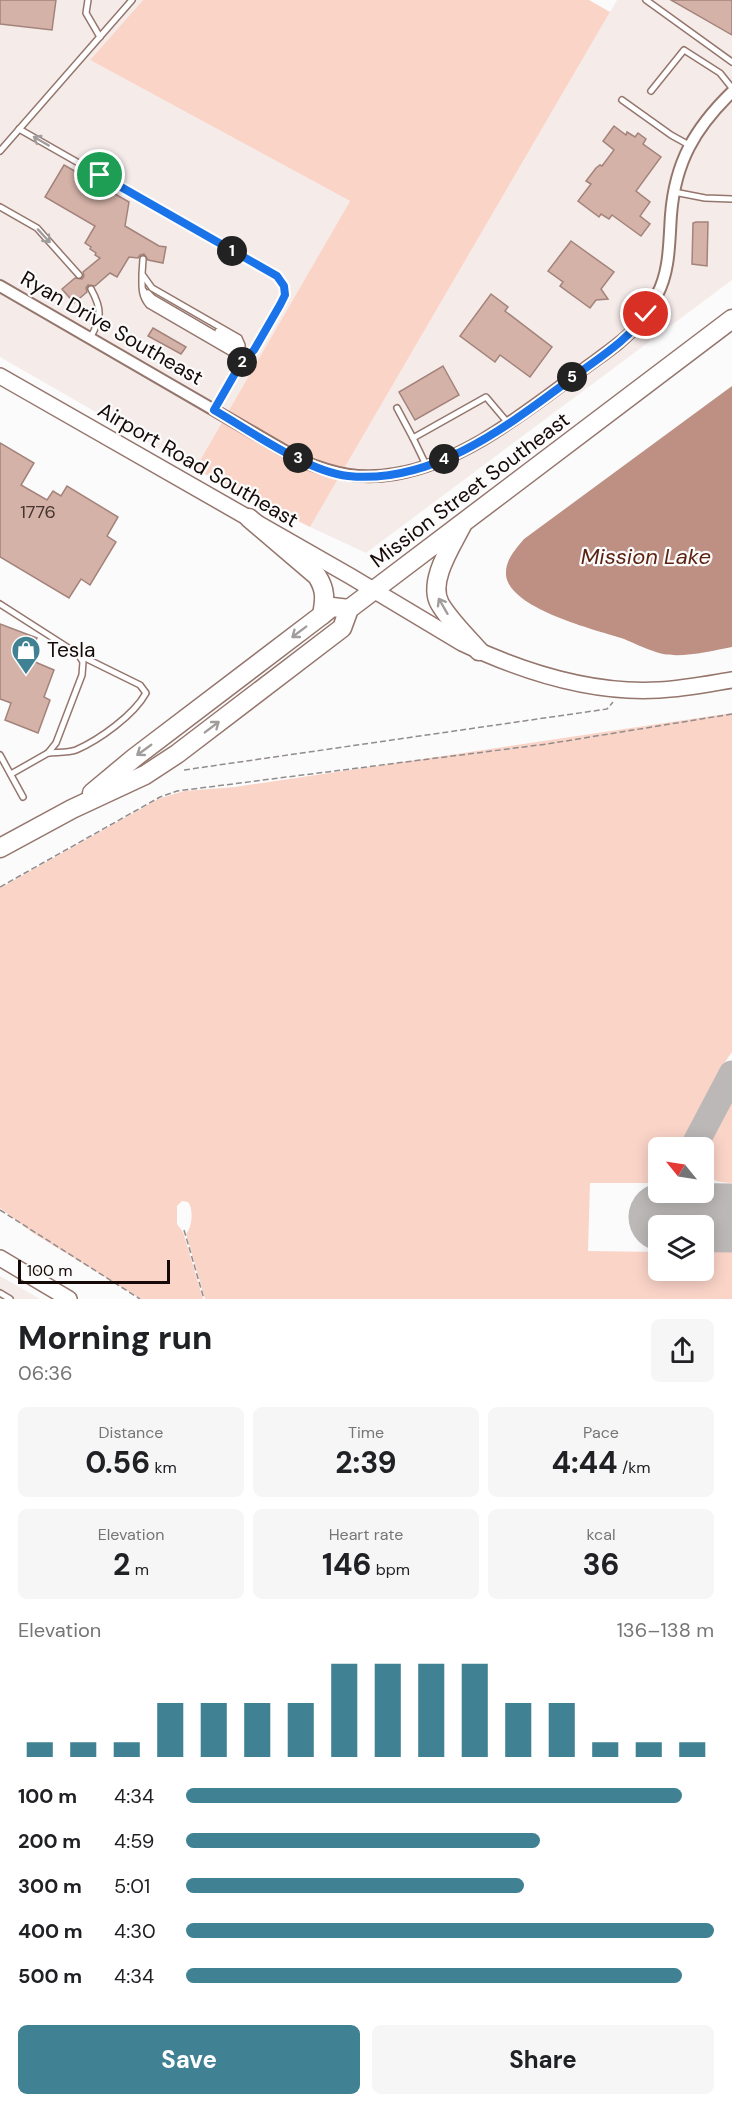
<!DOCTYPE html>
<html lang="en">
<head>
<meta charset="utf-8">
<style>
	:root { --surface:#fff; --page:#f6f6f6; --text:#202124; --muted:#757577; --accent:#408293 }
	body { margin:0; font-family:"DM Sans",sans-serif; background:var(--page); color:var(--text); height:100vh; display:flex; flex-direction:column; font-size:22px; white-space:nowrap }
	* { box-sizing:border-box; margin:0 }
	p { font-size:20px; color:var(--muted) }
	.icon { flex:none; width:33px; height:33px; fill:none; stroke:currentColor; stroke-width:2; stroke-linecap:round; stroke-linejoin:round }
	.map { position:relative; height:1299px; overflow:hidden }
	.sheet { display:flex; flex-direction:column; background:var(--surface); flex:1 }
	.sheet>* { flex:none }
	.needle { width:39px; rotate:300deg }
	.controls { position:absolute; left:648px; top:1137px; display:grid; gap:12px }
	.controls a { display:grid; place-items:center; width:66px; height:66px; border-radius:9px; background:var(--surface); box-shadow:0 3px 15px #0003; font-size:30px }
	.scale { position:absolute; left:18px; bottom:15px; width:152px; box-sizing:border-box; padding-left:6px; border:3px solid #150a07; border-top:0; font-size:16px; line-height:21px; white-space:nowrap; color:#150a07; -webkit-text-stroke:4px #fbfbfb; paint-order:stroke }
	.pin { position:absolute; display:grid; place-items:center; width:51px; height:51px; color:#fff; margin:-26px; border:3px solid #fff; border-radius:50%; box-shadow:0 2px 6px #0007 }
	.km { position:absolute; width:30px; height:30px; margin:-15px; border-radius:50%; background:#222; color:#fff; font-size:16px; line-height:30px; text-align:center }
	.round { display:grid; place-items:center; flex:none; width:63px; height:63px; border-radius:9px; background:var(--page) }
	.summary { display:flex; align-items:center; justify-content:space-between; height:102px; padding:0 18px }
	h1 { font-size:33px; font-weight:700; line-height:45px }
	.stats { display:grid; grid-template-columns:repeat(3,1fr); gap:9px; height:102px; padding:6px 18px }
	.stats div { display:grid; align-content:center; border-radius:9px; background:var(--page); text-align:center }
	.stats b { font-size:30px; font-weight:700 }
	.stats small { font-size:16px; font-weight:400 }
	.stats p { font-size:16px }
	.chart { height:168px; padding:12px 18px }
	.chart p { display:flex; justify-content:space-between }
	.chart svg { width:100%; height:108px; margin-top:6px; stroke:var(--accent); stroke-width:6 }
	.button { display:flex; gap:12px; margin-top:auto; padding:12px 18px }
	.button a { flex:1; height:69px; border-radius:9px; background:var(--accent); color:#fff; font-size:24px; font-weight:700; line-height:69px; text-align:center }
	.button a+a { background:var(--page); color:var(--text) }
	ul { padding:0 18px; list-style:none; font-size:20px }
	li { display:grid; grid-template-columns:96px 72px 1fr; align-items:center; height:45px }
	li i { height:15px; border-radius:8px; background:var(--accent) }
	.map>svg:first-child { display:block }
</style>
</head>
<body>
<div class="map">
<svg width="732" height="1299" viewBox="0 0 732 1299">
	<rect width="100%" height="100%" fill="#fbfbfb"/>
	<g fill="#f5ecea">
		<path d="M 0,0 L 143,0 L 90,60 L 350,201 L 195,469 L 0,357 Z"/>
		<path d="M 617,0 L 732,0 L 732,280 L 366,553 L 310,527 Z"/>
		<path d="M 0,1276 L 40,1299 L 0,1299 Z"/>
	</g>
	<g fill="#fbd4c8">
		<path d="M 143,0 L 589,0 L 610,12 L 310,527 L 195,469 L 350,201 L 90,60 Z"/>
		<path d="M 732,713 L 732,1052 L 720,1069 L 680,1147 L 658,1148 L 658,1183 L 590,1183 L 588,1251 L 658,1252 L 658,1270 L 704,1270 L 704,1252 L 732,1252 L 732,1299 L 205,1299 L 186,1234 C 192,1227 194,1210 188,1202 L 182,1201 L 177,1206 L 177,1224 L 183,1232 L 203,1299 L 141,1299 L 33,1233 L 0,1208 L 0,888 L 158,799 L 184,791 L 235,787 Z"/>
		<path d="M 732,1096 L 732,1183 C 675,1183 719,1120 732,1096 Z"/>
	</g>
	<path fill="#be9083" d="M 732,386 L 732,647 C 712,651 683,658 663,654 C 650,651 636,644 624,639 C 596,630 509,609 506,575 C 505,560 515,550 524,539 Z"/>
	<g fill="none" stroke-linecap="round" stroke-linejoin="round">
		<g stroke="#bcb8b8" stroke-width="27">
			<path d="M 693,1148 L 732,1074"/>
			<path d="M 680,1217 L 681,1192"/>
		</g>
		<path stroke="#bcb8b8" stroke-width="69" d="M 663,1217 L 732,1218"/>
	</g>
	<g fill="#d4b2a8" stroke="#a3837a" stroke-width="1.5">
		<path d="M 0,0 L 56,0 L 52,30 L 0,24 Z"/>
		<path d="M 671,0 L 732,0 L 732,35 Z"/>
		<path d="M 614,126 L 626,135 L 627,132 L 635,137 L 638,133 L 646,139 L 643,144 L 661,157 L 636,191 L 650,202 L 640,216 L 650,224 L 641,236 L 612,215 L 609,219 L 601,214 L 599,217 L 578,201 L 591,184 L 586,181 L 596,168 L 600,165 L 602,166 L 614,150 L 603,141 Z"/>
		<path d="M 64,165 L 129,202 L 125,226 L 159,246 L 166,247 L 163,263 L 148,260 L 144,254 L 140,255 L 138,258 L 129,257 L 117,277 L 110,273 L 95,286 L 88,285 L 86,288 L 87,292 L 74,303 L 62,289 L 75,278 L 82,279 L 84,276 L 83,272 L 100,258 L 95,255 L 96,253 L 90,249 L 91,247 L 85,243 L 95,226 L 45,197 Z"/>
		<path d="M 696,222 L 708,222 L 707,266 L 692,264 L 693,223 Z"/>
		<path d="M 571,241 L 614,272 L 601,289 L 608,299 L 596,300 L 590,308 L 560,286 L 563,282 L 548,271 Z"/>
		<path d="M 491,294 L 508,307 L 505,311 L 552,347 L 530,377 L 500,355 L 495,362 L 460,336 Z"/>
		<path d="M 153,328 L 186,347 L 181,354 L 148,336 Z"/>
		<path d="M 443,366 L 459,395 L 415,420 L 399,392 Z"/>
		<path d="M 0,443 L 34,463 L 21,485 L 47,500 L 53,491 L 61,496 L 67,486 L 118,517 L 107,536 L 116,542 L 90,585 L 81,579 L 69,598 L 0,557 Z"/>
		<path d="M 0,624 L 37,638 L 28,659 L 54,670 L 44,697 L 50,700 L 38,733 L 5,720 L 11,703 L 0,699 Z"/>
	</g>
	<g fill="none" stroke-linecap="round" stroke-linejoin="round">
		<g stroke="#95766d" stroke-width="8">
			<g id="service">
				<path d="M 88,0 L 86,13 L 100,37"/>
				<path d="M 646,0 L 732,62"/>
				<path d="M 651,91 L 684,50 L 720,73 L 732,88"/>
				<path d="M 622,100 L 671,135 L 689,145"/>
				<path d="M 19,129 L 277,276 L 284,286 L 285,295 L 280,305 L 254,349 L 241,363 L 214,410"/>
				<path d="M 0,151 L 132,0"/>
				<path d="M 674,192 L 705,198 L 732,199"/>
				<path d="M 0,207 L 37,228 L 79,275"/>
				<path d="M 143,259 L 142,274 L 152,288 L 239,338 L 242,345 L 241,361"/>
				<path d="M 142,276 C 142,287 141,296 149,305 L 242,359"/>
				<path d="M 144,291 L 151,302 L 242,355"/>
				<path d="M 148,293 L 153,298 L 242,350"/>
				<path d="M 218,331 L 241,344"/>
				<path d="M 90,338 C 102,318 102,309 91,289"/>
				<path d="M 397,408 L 413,438"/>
				<path d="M 426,465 L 413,438 L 486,397 L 508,423"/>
				<path d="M 0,604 L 78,654 L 83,662 L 82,675 L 56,743 L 48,753 L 11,774"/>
				<path d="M 48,753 C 56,752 68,753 76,750 C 99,740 134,715 146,693 L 140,685 L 79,655"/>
				<path d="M 0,755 L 23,797"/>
				<path d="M 0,1293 L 10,1299"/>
			</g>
		</g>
		<g stroke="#95766d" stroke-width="14">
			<path id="minor" d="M 0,286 L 302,461 C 334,474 360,480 395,474 C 465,462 525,412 581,371 C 601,356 624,342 640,322 C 647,314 652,304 657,295 C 670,271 669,242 671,215 C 675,162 695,128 732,92"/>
		</g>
		<g stroke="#95766d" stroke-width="18">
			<g id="secondary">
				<path d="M 0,376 L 350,576 L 462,643 C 523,672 590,694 659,690 C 683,689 708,684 732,680"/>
				<path d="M 0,1258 L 69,1299"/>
			</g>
		</g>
		<g stroke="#95766d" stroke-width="21">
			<g id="trunk">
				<path d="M 249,518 L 317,576 C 326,590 325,599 322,615"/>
				<path d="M 462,525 C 452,545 427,582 440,604 C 450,621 466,636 479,651"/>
				<path d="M 92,793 L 134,758 L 322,615 L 332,607 L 349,609"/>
				<path d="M 0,848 L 72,809 L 145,775 L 177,754 L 342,628 L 349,609 L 732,319"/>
			</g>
		</g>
		<g stroke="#928d8c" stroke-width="1.5" stroke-dasharray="6 3" stroke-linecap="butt">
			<path d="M 184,770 L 607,709 L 613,702"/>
			<path d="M 0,887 L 160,797 L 177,791 L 547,744 L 732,714"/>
			<path d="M 0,1210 L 140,1299"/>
			<path d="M 184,1230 L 204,1299"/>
		</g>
		<use href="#service" stroke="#fff" stroke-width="5"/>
		<use href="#minor" stroke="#fff" stroke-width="10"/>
		<use href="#secondary" stroke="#fff" stroke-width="15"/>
		<use href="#trunk" stroke="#fff" stroke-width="18"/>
	</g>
	<defs><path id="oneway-shaft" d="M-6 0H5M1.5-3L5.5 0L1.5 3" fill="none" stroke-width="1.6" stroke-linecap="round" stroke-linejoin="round" transform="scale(1.5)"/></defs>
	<g stroke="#a19d9c">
		<use href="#oneway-shaft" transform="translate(41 141) rotate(-150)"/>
		<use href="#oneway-shaft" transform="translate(44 236) rotate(47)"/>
		<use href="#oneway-shaft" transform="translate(443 606) rotate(-120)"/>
		<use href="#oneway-shaft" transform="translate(299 632) rotate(143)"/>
		<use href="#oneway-shaft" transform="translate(212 727) rotate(-37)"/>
		<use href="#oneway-shaft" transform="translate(144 750) rotate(144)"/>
	</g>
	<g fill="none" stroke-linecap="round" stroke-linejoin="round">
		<g stroke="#fff" stroke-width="12">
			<path id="route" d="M 100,175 L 277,276 L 284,286 L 285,295 L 280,305 L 254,350 L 241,363 L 214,410 C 249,430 308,472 348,476 C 434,485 510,424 575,376 C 600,357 628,340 646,314"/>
		</g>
		<use href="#route" stroke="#1a73e8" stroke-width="8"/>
	</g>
	<defs>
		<g id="shop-pin" transform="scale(1.5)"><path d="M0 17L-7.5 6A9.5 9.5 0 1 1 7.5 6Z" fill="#408293" stroke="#fbfbfb"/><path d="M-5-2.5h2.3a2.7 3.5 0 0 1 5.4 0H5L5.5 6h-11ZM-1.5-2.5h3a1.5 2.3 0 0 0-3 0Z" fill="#fff"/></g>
	</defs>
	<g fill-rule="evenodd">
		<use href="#shop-pin" x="26" y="650"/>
	</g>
	<g text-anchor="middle" stroke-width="4.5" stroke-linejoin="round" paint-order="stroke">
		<g font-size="18" fill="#45342f">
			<text x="38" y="518">1776</text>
		</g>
		<g font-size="21" fill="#150a07" stroke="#fbfbfb">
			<text transform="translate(112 328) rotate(30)" y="7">Ryan Drive Southeast</text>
			<text transform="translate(198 465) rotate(30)" y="7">Airport Road Southeast</text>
			<text transform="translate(470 490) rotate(-37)" y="7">Mission Street Southeast</text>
		</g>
		<g font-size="21" fill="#150a07" stroke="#fbfbfb" text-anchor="start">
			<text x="47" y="657">Tesla</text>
		</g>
		<g font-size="22" font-style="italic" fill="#5d2311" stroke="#fbfbfb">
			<text x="646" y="564">Mission Lake</text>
		</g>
	</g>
</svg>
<div class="controls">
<a><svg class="needle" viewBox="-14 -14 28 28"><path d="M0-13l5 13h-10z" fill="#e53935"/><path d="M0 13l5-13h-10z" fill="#757577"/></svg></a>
<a><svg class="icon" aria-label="layers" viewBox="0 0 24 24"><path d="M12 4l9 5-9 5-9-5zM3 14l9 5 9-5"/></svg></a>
</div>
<div class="scale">100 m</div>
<div class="pin" style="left:100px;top:175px;background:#1e9e55"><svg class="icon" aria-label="arrive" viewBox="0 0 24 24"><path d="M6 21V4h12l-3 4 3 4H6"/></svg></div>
<div class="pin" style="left:646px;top:314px;background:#d93025"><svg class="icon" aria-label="check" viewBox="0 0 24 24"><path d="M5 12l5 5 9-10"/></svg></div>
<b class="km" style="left:232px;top:251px">1</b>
<b class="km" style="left:242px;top:362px">2</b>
<b class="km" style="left:298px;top:458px">3</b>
<b class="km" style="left:444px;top:459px">4</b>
<b class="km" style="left:572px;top:377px">5</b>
</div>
<section class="sheet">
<div class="summary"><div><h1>Morning run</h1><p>06:36</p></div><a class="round"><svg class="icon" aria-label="share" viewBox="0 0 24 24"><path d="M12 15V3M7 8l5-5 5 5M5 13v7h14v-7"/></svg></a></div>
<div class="stats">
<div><p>Distance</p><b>0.56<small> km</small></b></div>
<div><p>Time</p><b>2:39</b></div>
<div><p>Pace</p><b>4:44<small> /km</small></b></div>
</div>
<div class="stats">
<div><p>Elevation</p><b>2<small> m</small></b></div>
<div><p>Heart rate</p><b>146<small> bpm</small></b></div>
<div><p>kcal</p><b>36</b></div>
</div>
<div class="chart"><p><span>Elevation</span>136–138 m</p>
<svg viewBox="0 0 160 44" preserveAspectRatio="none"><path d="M5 44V38M15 44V38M25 44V38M35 44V22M45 44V22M55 44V22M65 44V22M75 44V6M85 44V6M95 44V6M105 44V6M115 44V22M125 44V22M135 44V38M145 44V38M155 44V38"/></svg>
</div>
<ul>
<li><b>100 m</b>4:34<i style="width:94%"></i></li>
<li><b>200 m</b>4:59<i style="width:67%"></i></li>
<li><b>300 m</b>5:01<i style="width:64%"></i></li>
<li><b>400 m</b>4:30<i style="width:100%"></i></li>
<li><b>500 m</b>4:34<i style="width:94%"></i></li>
</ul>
<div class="button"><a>Save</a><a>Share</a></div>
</section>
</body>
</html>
